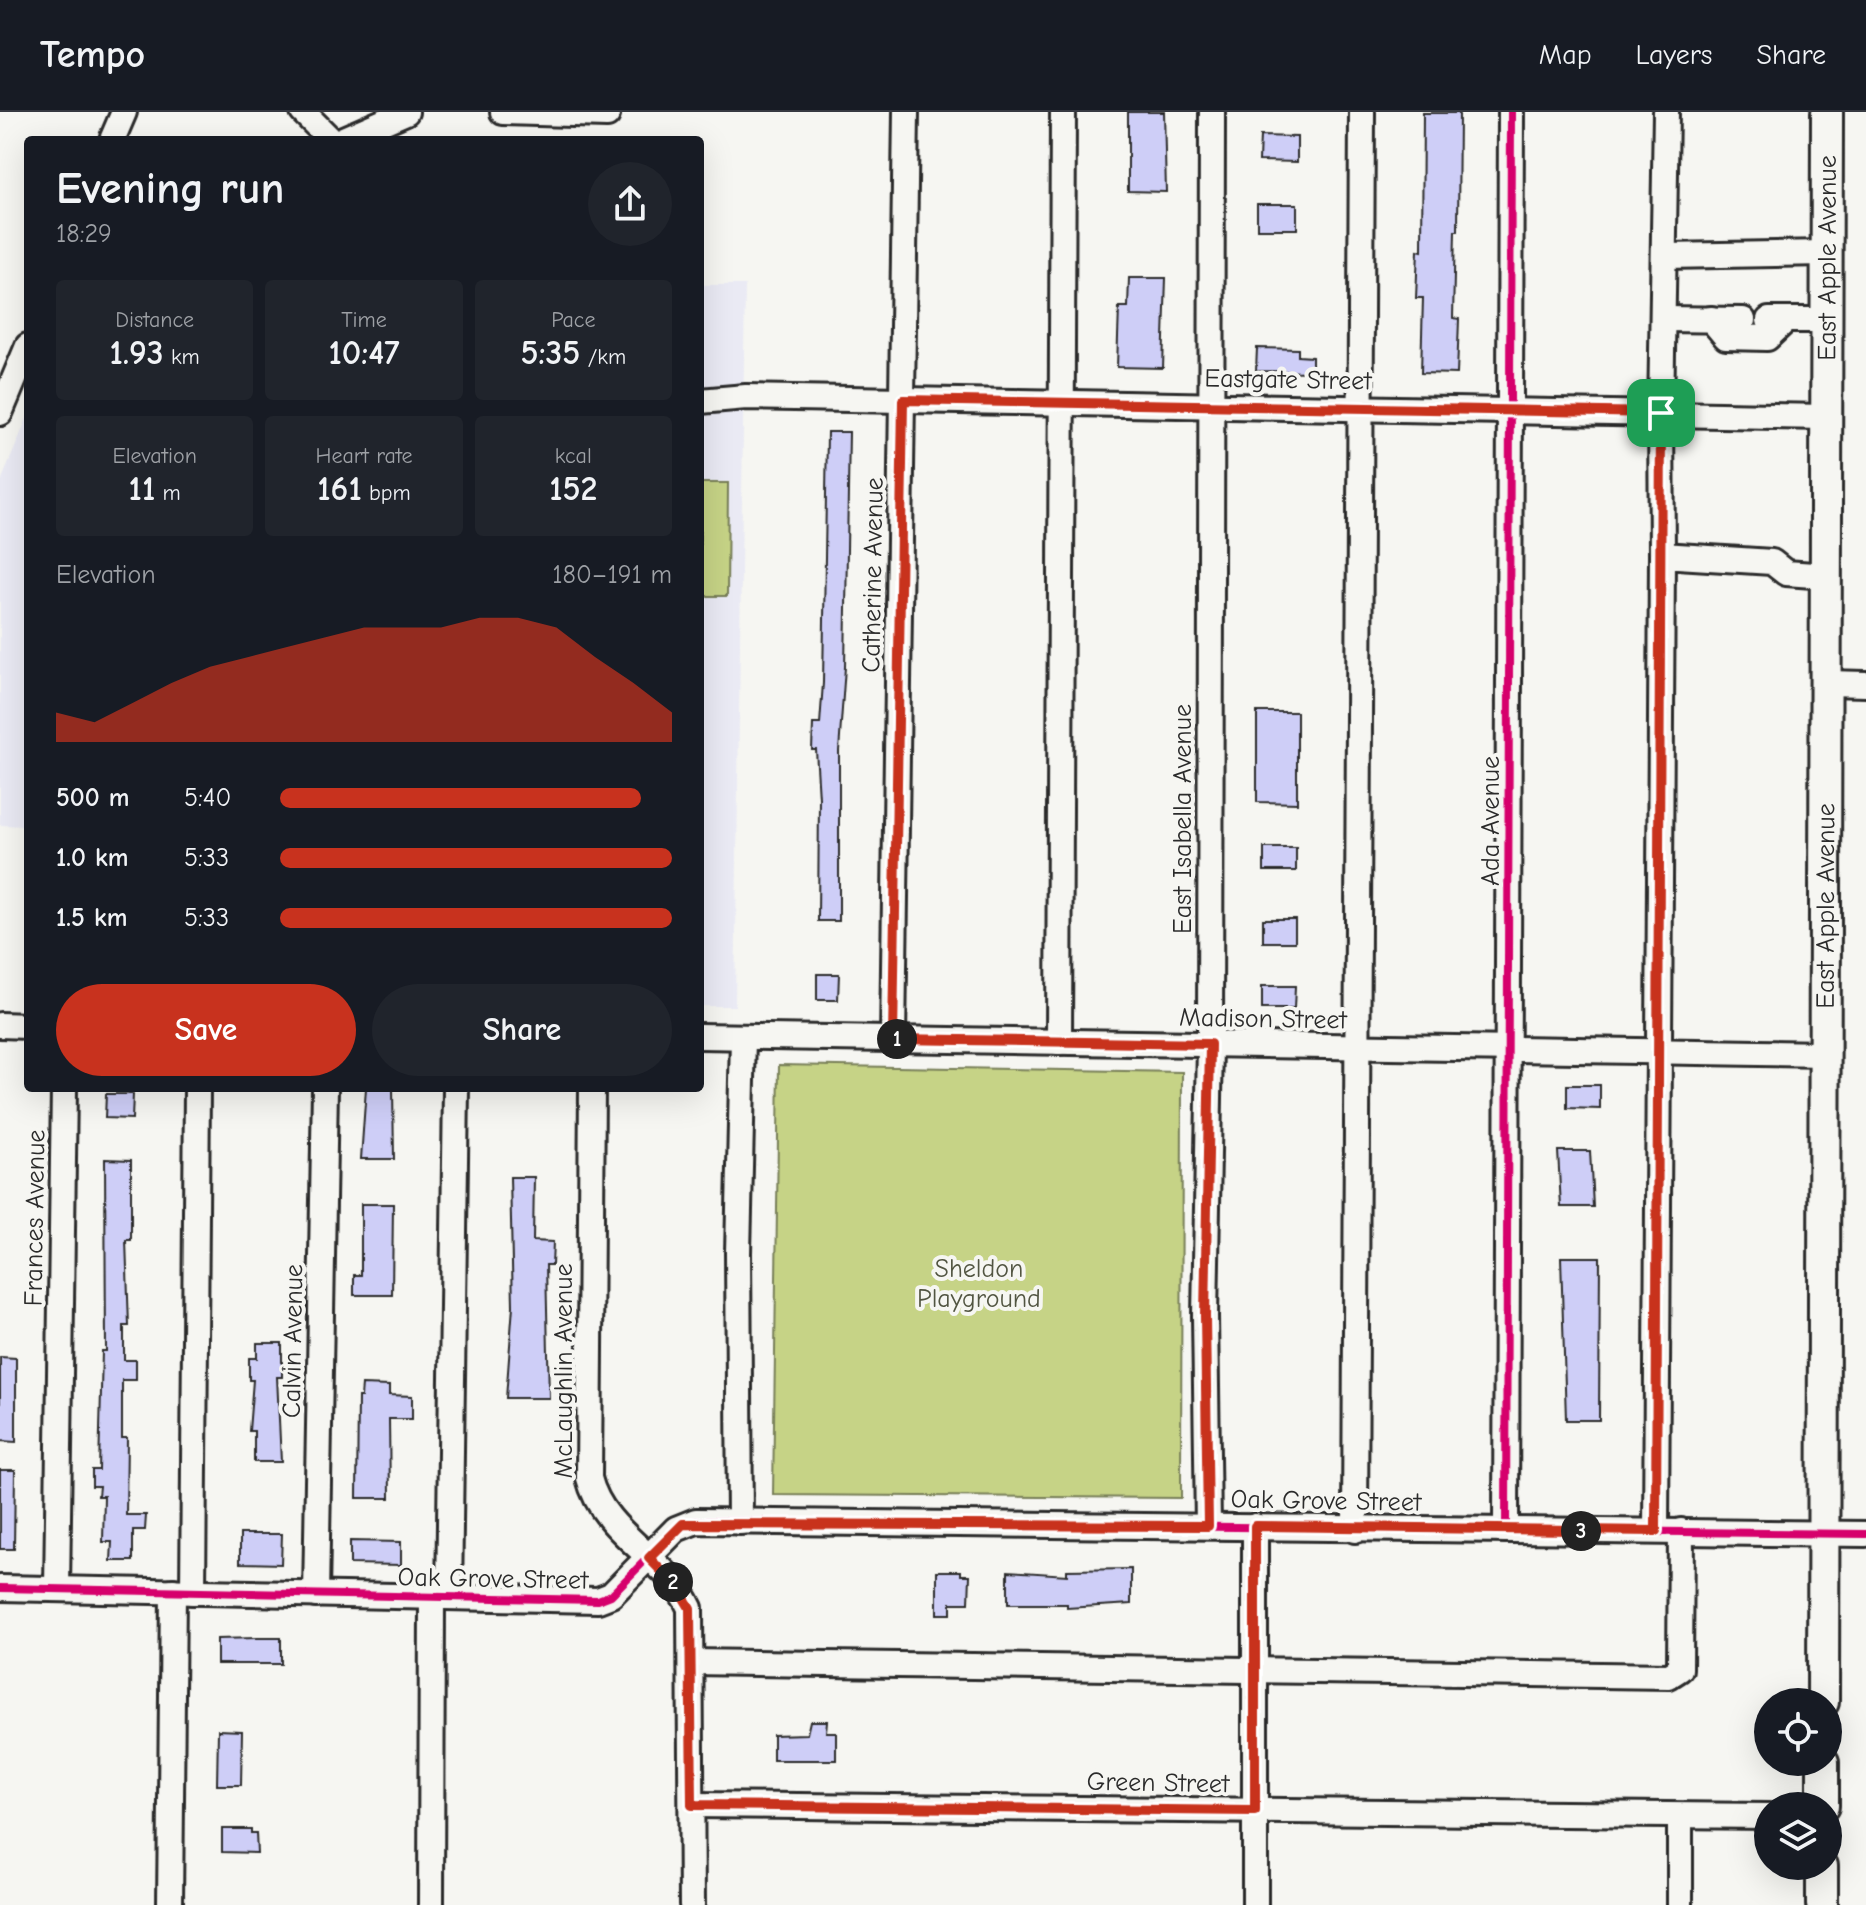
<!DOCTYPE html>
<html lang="en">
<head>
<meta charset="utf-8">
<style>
	:root { --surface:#171b24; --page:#20242c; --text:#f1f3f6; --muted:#9ea1a6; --line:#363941; --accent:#c8321e }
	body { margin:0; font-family:"Comic Neue",sans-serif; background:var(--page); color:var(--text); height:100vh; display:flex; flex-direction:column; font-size:30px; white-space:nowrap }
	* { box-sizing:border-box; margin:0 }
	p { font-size:26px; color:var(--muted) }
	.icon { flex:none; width:44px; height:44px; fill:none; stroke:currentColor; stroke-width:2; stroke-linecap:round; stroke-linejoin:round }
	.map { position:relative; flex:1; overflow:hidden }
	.panel { position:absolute; left:24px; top:24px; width:680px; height:956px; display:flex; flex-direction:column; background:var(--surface); border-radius:8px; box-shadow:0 8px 32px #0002 }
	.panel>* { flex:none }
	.buttons { position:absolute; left:1754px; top:1576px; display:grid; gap:16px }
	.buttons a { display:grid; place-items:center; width:88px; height:88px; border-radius:50%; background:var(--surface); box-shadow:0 8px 32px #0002; font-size:40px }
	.pin { position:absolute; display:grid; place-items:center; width:68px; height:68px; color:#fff; margin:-34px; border-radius:16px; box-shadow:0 4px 12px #0006 }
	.km { position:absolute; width:40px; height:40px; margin:-20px; border-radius:50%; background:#222; color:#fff; font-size:22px; line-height:40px; text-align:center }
	.round { display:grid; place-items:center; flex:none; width:84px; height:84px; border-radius:42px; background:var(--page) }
	.headline { display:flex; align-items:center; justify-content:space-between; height:136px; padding:0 32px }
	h1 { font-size:44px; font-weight:700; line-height:60px }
	.figures { display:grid; grid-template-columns:repeat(3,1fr); gap:12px; height:136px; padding:8px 32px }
	.figures div { display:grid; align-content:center; border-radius:8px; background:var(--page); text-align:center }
	.figures b { font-size:34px; font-weight:700 }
	.figures small { font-size:22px; font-weight:400 }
	.figures p { font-size:22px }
	.chart { height:224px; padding:16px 32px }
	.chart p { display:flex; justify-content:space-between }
	.chart svg { width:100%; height:144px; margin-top:8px; fill:var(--accent); opacity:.7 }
	.button { display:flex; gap:16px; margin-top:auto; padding:16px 32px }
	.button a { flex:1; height:92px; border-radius:48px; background:var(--accent); color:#fff; font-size:32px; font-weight:700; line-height:92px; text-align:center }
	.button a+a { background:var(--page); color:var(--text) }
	ul { padding:0 32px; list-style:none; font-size:26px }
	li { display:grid; grid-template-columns:128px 96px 1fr; align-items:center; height:60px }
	li i { height:20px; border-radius:10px; background:var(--accent) }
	header { display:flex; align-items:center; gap:48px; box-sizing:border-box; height:112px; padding:0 40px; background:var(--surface); border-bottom:2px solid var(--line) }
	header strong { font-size:38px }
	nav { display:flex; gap:44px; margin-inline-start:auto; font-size:28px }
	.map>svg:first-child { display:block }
</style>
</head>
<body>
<header>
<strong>Tempo</strong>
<nav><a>Map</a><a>Layers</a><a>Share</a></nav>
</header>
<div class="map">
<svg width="1866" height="1793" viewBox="0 0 1866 1793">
	<rect width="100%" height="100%" fill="#f6f6f2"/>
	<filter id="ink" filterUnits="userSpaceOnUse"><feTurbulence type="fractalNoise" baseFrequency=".0125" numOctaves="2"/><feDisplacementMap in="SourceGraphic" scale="16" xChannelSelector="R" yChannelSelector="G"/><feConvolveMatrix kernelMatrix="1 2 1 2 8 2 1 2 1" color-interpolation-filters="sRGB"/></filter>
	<g filter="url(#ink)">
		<g fill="#eaeaf4">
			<path d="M 700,173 L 745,173 L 735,894 L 700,894 Z"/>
			<path d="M 28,304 L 28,714 L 0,713 L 0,372 Z"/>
		</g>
		<g fill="#c6d386" stroke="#787f58" stroke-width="2">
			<path d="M 700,371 L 728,371 L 727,484 L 700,484 Z"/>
			<path d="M 779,953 L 1182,960 L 1181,1386 L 773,1383 Z"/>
		</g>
		<g fill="#cecef7" stroke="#2b2b2b" stroke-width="2">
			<path d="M 1128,0 L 1164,0 L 1166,80 L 1128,79 Z"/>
			<path d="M 1423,1 L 1459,1 L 1458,119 L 1455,119 L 1453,206 L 1459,207 L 1457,262 L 1421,261 L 1423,186 L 1416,186 L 1418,138 L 1422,139 Z"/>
			<path d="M 1260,24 L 1297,25 L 1297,50 L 1259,49 Z"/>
			<rect x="1257" y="92" width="40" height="25"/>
			<path d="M 1129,166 L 1166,166 L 1163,256 L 1117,255 L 1119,195 L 1128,195 Z"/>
			<path d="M 1257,236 L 1298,237 L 1298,244 L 1312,245 L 1312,260 L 1256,259 Z"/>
			<path d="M 827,320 L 849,320 L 845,555 L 839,639 L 839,809 L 818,809 L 819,686 L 816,638 L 812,638 L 813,612 L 820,612 L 823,571 Z"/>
			<path d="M 1257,600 L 1297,600 L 1297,691 L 1257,690 Z"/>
			<rect x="1264" y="736" width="32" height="23"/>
			<rect x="1263" y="807" width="32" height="23"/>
			<path d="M 817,862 L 839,862 L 838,888 L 817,888 Z"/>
			<path d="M 1262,874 L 1295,874 L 1294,897 L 1262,897 Z"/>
			<path d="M 1567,973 L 1600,973 L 1600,997 L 1567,996 Z"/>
			<path d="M 366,976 L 393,976 L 394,1047 L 361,1047 Z"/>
			<path d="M 106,982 L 133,982 L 132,1007 L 105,1006 Z"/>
			<path d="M 1558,1039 L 1590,1039 L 1593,1095 L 1561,1095 Z"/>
			<path d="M 105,1047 L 131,1048 L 131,1128 L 126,1128 L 129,1214 L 124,1214 L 124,1248 L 136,1248 L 136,1268 L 122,1268 L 122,1326 L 127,1326 L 126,1403 L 146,1403 L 145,1418 L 133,1418 L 133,1449 L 111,1449 L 112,1430 L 103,1430 L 104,1384 L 98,1384 L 99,1374 L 92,1374 L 92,1358 L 99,1358 L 102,1239 L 106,1239 Z"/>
			<path d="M 510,1065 L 534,1065 L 533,1129 L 553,1130 L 552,1153 L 546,1153 L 549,1286 L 506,1286 L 513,1194 Z"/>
			<path d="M 361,1092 L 393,1092 L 392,1183 L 354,1183 L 354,1163 L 361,1163 Z"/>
			<path d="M 1561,1145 L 1600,1145 L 1599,1308 L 1566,1308 Z"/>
			<path d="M 257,1231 L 282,1231 L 282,1265 L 277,1265 L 281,1350 L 254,1350 L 254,1319 L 249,1319 L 253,1268 L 249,1268 L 249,1246 L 257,1246 Z"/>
			<path d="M 0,1245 L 16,1246 L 16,1330 L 0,1329 Z"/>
			<path d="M 362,1273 L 389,1274 L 389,1283 L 412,1284 L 412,1307 L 389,1307 L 390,1386 L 357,1386 L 358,1285 L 361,1285 Z"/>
			<path d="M 0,1358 L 15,1358 L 14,1437 L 0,1437 Z"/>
			<path d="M 240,1422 L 282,1422 L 281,1452 L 240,1451 Z"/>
			<path d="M 350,1429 L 401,1430 L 401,1453 L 350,1452 Z"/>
			<path d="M 1131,1457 L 1131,1492 L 1067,1496 L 1067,1492 L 1008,1492 L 1008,1459 L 1067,1463 L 1067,1458 Z"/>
			<path d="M 937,1459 L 961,1459 L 961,1463 L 970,1463 L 969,1491 L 951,1491 L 951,1502 L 937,1502 Z"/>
			<path d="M 258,1526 L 281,1526 L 281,1552 L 217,1552 L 217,1527 Z"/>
			<path d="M 810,1609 L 827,1609 L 826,1620 L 836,1620 L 836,1648 L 773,1648 L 773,1623 L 807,1622 Z"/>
			<path d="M 218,1618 L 242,1619 L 241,1673 L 217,1673 Z"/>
			<path d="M 222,1717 L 251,1717 L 251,1721 L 256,1721 L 257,1741 L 222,1740 Z"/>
		</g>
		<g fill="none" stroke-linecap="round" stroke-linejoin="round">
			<g stroke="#2b2b2b" stroke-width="30">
				<g id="minor">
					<path d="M 303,0 L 331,28"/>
					<path d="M 503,0 L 607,3 L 607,0"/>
					<path d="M 112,28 L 124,0"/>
					<path d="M 341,28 L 406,0"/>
					<path d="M 1666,144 L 1827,141"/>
					<path d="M 1664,207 L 1743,208"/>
					<path d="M 1711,207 L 1726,225 L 1767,226 L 1786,208"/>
					<path d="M 1769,208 L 1828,208"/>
					<path d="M 700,289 L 746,285 L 1828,305"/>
					<path d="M 0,301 L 28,234"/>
					<path d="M 1662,443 L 1661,301 L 1666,0"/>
					<path d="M 1827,571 L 1866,572"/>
					<path d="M 0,913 L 28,914"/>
					<path d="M 700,924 L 1825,942"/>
					<path d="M 893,927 L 906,0"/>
					<path d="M 1059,930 L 1063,0"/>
					<path d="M 592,976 L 589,1366 C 603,1423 667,1445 690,1496 L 692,1793"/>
					<path d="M 740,1410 L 738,1141 L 743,925"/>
					<path d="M 1208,1414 L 1205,1204 L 1210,932 L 1212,0"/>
					<path d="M 1255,1414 L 1255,1793"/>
					<path d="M 1355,1418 L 1362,0"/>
					<path d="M 1506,1418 L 1511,0"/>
					<path d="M 1656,1419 L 1662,443 L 1772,450 L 1786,461 L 1827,464"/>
					<path d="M 0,1476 L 598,1488 L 611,1483 L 676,1417 L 696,1409 L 1866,1422"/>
					<path d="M 57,1477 L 64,976"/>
					<path d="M 193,1480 L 197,976"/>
					<path d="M 316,1483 L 325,976"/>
					<path d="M 449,1485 L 456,976"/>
					<path d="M 691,1550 L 1669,1564 L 1680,1557 L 1681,1419"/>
					<path d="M 692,1693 L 1768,1704"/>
					<path d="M 170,1793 L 173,1479"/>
					<path d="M 431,1793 L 432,1484"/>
					<path d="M 1680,1793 L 1680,1704"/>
				</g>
			</g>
			<g stroke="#2b2b2b" stroke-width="36">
				<g id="major">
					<path id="s1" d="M 1823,1590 L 1827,0"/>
					<path d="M 1823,1694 L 1823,1650"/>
					<path d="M 1822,1793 L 1822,1754"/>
				</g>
			</g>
			<use href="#minor" stroke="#f6f6f2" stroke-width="24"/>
			<use href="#major" stroke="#f6f6f2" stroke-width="30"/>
			<g stroke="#f6f6f2" stroke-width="13">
				<g id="cycleway">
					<path d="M 1506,1418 L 1511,0"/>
					<path d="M 0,1476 L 598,1488 L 611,1483 L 676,1417 L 696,1409 L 1866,1422"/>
				</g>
			</g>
			<use href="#cycleway" stroke="#d6006c" stroke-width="8"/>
		</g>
	</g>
	<g fill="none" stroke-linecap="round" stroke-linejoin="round" filter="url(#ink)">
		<g stroke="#fff" stroke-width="16">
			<path id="route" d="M 903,288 L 1661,301 L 1656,1419 L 1255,1414 L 1255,1699 L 692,1693 L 690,1496 L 678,1476 L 649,1446 L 683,1412 L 1208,1414 L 1205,1204 L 1210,932 L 893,927 Z"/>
		</g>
		<use href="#route" stroke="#c8321e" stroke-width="10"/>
	</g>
	<g text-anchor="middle" stroke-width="8" stroke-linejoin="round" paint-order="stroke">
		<g font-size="26" fill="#2b2b2b" stroke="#f6f6f2">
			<text dy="9" stroke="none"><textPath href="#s1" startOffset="1444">East Apple Avenue</textPath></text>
			<text transform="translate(1288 267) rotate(1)" y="9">Eastgate Street</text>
			<text transform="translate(872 463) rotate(-89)" y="9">Catherine Avenue</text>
			<text transform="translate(1182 707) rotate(-90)" y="9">East Isabella Avenue</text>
			<text transform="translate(1490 709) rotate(-90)" y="9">Ada Avenue</text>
			<text dy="9" stroke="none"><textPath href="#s1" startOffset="796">East Apple Avenue</textPath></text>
			<text transform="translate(1263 906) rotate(1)" y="9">Madison Street</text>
			<text transform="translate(34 1106) rotate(-89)" y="9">Frances Avenue</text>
			<text transform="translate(292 1229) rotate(-89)" y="9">Calvin Avenue</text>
			<text transform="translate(563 1259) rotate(-90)" y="9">McLaughlin Avenue</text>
			<text transform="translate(1326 1388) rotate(1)" y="9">Oak Grove Street</text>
			<text transform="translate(493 1466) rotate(1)" y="9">Oak Grove Street</text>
			<text transform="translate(1158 1670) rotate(1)" y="9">Green Street</text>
		</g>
		<g font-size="26" fill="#525542" stroke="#f6f6f2">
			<text x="979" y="1165">Sheldon<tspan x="979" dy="30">Playground</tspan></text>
		</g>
	</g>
</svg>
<div class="buttons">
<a><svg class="icon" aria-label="locate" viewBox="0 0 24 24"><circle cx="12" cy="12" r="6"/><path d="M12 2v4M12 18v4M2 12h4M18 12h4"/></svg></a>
<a><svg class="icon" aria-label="layers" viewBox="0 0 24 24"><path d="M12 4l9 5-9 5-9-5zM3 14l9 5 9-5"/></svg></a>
</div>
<div class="pin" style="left:1661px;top:301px;background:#1e9e55"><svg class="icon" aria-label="arrive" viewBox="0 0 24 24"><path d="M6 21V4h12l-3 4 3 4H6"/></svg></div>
<b class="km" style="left:897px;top:927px">1</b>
<b class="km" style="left:673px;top:1470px">2</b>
<b class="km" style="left:1581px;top:1419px">3</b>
<section class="panel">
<div class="headline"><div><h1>Evening run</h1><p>18:29</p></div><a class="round"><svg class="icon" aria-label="share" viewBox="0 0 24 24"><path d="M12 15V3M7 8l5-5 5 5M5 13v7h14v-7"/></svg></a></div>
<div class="figures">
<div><p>Distance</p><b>1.93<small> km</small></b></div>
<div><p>Time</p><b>10:47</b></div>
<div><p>Pace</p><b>5:35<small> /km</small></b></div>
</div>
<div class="figures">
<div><p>Elevation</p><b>11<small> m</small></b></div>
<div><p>Heart rate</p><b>161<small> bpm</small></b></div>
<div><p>kcal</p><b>152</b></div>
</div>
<div class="chart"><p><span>Elevation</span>180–191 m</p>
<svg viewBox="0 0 160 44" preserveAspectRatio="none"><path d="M0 44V35L10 38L20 32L30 26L40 21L50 18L60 15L70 12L80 9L90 9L100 9L110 6L120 6L130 9L140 18L150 26L160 35V44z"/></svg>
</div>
<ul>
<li><b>500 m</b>5:40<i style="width:92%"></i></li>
<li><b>1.0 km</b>5:33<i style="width:100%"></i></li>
<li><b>1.5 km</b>5:33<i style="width:100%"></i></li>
</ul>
<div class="button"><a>Save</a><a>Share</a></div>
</section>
</div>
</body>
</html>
